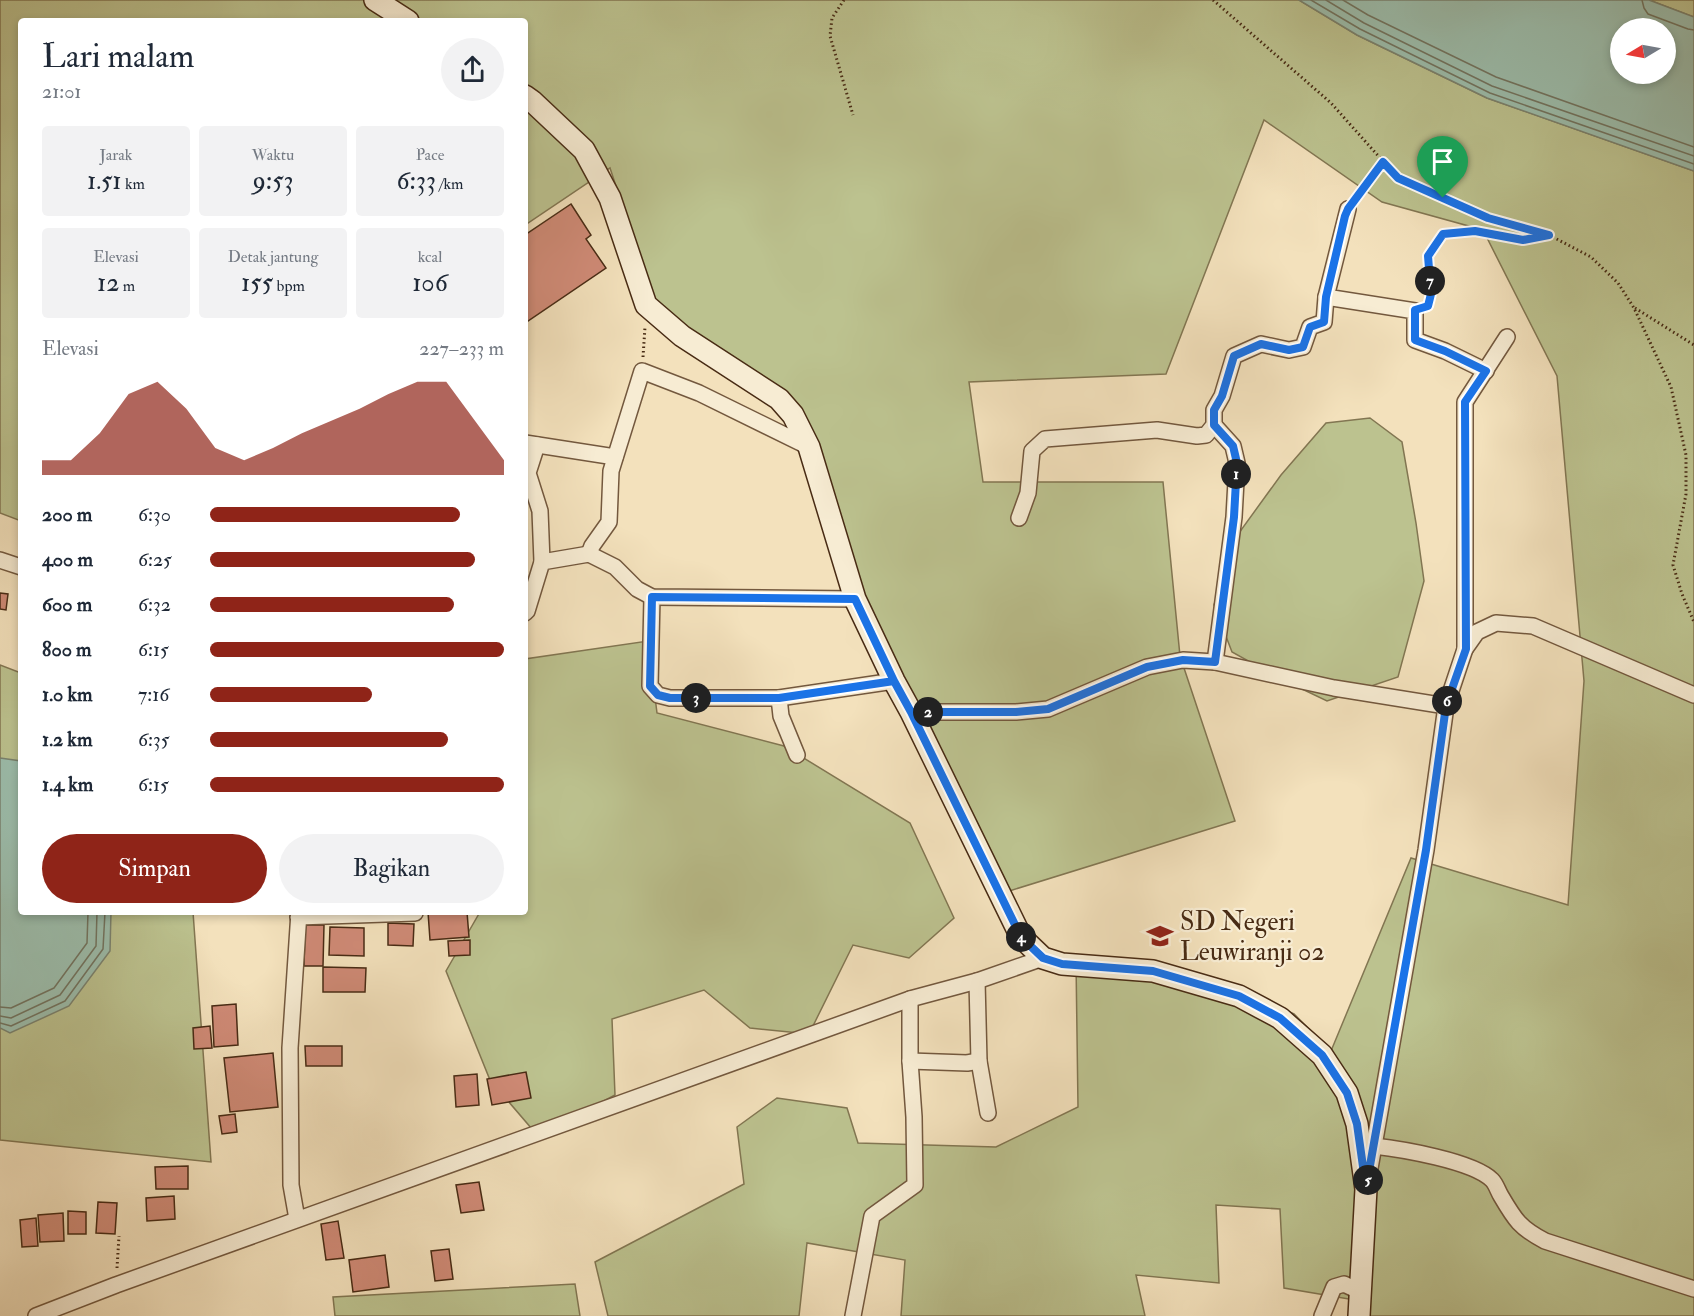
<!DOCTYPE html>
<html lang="id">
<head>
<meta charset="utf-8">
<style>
	:root { --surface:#fff; --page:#f2f2f3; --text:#1f2937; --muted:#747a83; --accent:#8f2418 }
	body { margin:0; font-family:"IM FELL Double Pica",serif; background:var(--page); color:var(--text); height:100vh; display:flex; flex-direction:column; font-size:22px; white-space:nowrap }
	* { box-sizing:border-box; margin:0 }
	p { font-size:20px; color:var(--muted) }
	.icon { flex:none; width:33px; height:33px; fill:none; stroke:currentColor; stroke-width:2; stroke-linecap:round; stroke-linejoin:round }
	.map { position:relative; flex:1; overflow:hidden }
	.sheet { position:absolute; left:18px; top:18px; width:510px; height:897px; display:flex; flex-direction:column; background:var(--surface); border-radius:6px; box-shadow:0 3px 9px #0003 }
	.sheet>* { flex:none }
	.needle { width:39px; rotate:260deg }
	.fabs { position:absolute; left:1610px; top:18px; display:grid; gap:12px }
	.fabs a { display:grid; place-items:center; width:66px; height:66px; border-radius:50%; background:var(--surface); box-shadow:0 3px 9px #0003; font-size:30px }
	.pin { position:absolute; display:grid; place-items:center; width:51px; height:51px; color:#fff; margin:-62px -26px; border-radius:50% 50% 50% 0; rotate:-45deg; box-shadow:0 0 6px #0007 }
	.pin .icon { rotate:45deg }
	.km { position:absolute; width:30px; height:30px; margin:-15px; border-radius:50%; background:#222; color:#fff; font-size:16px; line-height:30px; text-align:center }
	.round { display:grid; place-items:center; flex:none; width:63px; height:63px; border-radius:32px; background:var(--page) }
	.summary { display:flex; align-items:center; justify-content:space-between; height:102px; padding:0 24px }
	h1 { font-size:33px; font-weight:600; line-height:45px }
	.metrics { display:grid; grid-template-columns:repeat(3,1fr); gap:9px; height:102px; padding:6px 24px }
	.metrics div { display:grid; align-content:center; border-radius:6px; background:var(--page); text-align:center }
	.metrics b { font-size:26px; font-weight:600 }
	.metrics small { font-size:16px; font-weight:400 }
	.metrics p { font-size:16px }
	.chart { height:168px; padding:12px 24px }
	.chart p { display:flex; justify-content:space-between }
	.chart svg { width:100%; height:108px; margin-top:6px; fill:var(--accent); opacity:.7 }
	.button { display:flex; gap:12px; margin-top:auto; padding:12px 24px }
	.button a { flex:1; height:69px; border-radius:36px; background:var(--accent); color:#fff; font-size:24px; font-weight:600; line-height:69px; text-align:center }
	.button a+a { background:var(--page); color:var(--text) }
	ul { padding:0 24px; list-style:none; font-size:20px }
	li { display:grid; grid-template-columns:96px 72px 1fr; align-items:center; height:45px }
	li i { height:15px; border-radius:8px; background:var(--accent) }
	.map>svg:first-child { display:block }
</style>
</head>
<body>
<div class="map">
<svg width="1694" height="1316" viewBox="0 0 1694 1316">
	<rect width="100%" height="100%" fill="#f3e1bc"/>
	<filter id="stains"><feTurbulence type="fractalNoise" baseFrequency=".00333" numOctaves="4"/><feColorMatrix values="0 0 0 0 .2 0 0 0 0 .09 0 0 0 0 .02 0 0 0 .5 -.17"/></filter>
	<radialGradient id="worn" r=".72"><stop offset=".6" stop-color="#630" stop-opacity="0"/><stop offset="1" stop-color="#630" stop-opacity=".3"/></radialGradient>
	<g fill="#bcc28f" stroke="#827652" stroke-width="1.5">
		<path d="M 0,0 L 1299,0 L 1357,35 L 1487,98 L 1694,171 L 1694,1316 L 1364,1316 L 1367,1302 L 1284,1288 L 1280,1209 L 1216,1205 L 1219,1283 L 1136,1275 L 1145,1316 L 901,1316 L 905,1260 L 807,1243 L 799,1316 L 608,1316 L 595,1262 L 744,1184 L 737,1127 L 777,1098 L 847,1108 L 858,1143 L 996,1147 L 1078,1107 L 1076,961 L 1224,982 L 1294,1014 L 1331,1051 L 1411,858 L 1568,905 L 1584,681 L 1557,376 L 1483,230 L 1382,202 L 1264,120 L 1166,374 L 969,382 L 983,482 L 1163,482 L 1180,656 L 1235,821 L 1006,892 L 872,624 L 799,418 L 687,347 L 651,293 L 610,168 L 525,225 L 525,21 L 21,21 L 21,521 L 0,513 Z"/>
		<path d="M 1649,0 L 1694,0 L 1694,17 Z"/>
		<path d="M 1370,418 L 1402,442 L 1416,523 L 1424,581 L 1398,677 L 1327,701 L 1279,678 L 1232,652 L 1214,605 L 1236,537 L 1281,475 L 1326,423 Z"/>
		<path d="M 648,641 L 657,713 L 784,746 L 910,823 L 954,918 L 909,958 L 853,945 L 809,1034 L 750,1028 L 704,990 L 612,1019 L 615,1095 L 538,1136 L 490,1080 L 446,971 L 480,912 L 525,912 L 525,659 Z"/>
		<path d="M 0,665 L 21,673 L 21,912 L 193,912 L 211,1162 L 0,1140 Z"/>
		<path d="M 575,1284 L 580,1316 L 335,1316 L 333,1297 Z"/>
	</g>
	<g fill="#9cbead" stroke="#7a8370" stroke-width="1.5" fill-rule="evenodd">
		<path d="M 1299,0 L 1649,0 L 1694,17 L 1694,171 L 1487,98 L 1357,35 ZM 1620,28 L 1665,28 L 1665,74 L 1620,74 Z"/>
		<path d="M 0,758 L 21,761 L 21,912 L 111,912 L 110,951 L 69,1006 L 10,1033 L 0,1028 Z"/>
	</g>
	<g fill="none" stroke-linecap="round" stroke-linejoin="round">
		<g stroke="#727460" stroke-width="1.5">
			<path d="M 1311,0 L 1360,29 L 1490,93 L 1694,164"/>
			<path d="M 1326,0 L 1364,23 L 1492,86 L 1694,156"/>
			<path d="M 1343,0 L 1368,15 L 1496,77 L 1694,147"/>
			<path d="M 1642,0 L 1644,8 L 1648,14 L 1688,29 L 1694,30"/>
			<path d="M 0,1007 L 11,1008 L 54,988 L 87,943 L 88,912"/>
			<path d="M 0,1016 L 11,1018 L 60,995 L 96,946 L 97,912"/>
			<path d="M 0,1023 L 11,1026 L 65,1001 L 103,949 L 105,912"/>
		</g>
	</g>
	<g fill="#cf8a76" stroke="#482b14" stroke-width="1.5">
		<path d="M 571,204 L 591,235 L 586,239 L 606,268 L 525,323 L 525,235 Z"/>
		<path d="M 0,593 L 8,594 L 6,610 L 0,609 Z"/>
		<path d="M 428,912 L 467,912 L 469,937 L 430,940 Z"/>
		<path d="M 388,923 L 414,924 L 413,946 L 388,945 Z"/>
		<path d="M 305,925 L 324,925 L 323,966 L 304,966 Z"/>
		<path d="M 330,927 L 364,928 L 364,956 L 329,955 Z"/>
		<path d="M 470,940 L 470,955 L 449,956 L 448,941 Z"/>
		<path d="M 323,967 L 366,968 L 365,992 L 323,992 Z"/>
		<path d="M 236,1004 L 238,1045 L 214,1047 L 212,1006 Z"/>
		<path d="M 210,1026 L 212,1048 L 194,1049 L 193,1028 Z"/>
		<path d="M 305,1046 L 342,1046 L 342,1066 L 306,1066 Z"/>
		<path d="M 273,1053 L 278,1107 L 230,1112 L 224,1058 Z"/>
		<path d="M 526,1072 L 531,1098 L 492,1105 L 487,1079 Z"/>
		<path d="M 477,1074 L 479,1105 L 456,1107 L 454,1076 Z"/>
		<path d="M 235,1114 L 237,1132 L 222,1134 L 219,1116 Z"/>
		<path d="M 188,1166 L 188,1189 L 156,1189 L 155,1167 Z"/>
		<path d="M 479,1182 L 484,1210 L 461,1213 L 456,1185 Z"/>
		<path d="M 174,1196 L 175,1219 L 147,1221 L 146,1198 Z"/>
		<path d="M 98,1202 L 117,1203 L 115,1234 L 96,1233 Z"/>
		<path d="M 68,1211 L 86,1212 L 86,1234 L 68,1234 Z"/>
		<path d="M 63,1213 L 64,1241 L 40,1242 L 38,1215 Z"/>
		<path d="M 36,1218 L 38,1246 L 22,1247 L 20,1220 Z"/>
		<path d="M 338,1221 L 344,1258 L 326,1260 L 321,1224 Z"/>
		<path d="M 449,1249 L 453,1279 L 435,1281 L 431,1251 Z"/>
		<path d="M 385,1255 L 389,1287 L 353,1292 L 349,1260 Z"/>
	</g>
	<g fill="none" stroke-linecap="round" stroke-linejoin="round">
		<g stroke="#73583e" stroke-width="18">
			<g id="street">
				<path d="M 1348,209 L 1326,297 L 1415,311 L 1415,340 L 1445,351 L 1486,371"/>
				<path d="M 1214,425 L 1233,446 L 1237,463 L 1234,517 L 1215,662"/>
				<path d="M 525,443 L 615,457"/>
				<path d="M 537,445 L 528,473 L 540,511 L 542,562"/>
				<path d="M 1019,518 L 1028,493 L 1032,451 L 1045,439 L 1157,430 L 1197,436 L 1206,435 L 1214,425 L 1214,410 L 1222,396 L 1234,356 L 1261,344 L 1289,350 L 1303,347 L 1310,327 L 1324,322 L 1326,297"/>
				<path d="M 589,554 L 592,546 L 609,522 L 611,471 L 642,371 L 699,393 L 809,447"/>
				<path d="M 0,560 L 21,567"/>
				<path d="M 652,597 L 650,686 L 658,695 L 670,698 L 779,698"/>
				<path d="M 525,613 L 527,611 L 542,562 L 589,554 L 615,567 L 637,589 L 652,597 L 855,599"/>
				<path d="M 1465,649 L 1477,632 L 1496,623 L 1533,626 L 1694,695"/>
				<path d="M 911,712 L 1016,712 L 1048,709 L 1147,667 L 1183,660 L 1215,662 L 1334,688 L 1446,706"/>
				<path d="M 797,755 L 781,716 L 779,698 L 894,681"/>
				<path d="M 298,917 L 415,913"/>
				<path d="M 977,981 L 979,1061 L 988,1113"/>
				<path d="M 910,1061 L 967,1063 L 979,1061"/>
				<path d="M 1374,1146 C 1401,1149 1473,1161 1492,1180 C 1496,1184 1498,1191 1501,1196 C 1515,1220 1520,1228 1545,1241 L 1694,1289"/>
				<path d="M 1369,1174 L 1426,850 L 1446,706 L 1465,649 L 1465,402 L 1507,337"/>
				<path d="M 297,1219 L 291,1185 L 290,1048 L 299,912"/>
				<path d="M 36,1316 L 116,1285 L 910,999 L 977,981 L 1043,958"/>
				<path d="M 853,1316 L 872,1216 L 915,1185 L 914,1117 L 910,1061 L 910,999"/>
				<path d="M 1322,1316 L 1334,1287 L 1344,1284 L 1361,1292"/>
			</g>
		</g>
		<g stroke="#482b14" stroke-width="24">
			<g id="secondary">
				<path d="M 375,0 L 408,21"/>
				<path d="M 525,96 L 532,101 L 584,150 L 610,198 L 646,305 L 682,336 L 779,399 L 793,415 L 809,447 L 855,599 L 894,681 L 911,712 L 1021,937 L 1043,958 L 1062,964 L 1153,971 L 1239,996 L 1280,1018 L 1322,1055 L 1347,1093 L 1357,1124 L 1366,1189 L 1359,1316"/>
			</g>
		</g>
		<g stroke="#482b14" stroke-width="3" stroke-dasharray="1.5 3" stroke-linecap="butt">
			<path d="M 844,0 L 832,18 L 830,36 L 853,115"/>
			<path d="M 1213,0 L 1331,103 L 1398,178 L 1489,217 L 1549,235 L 1591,257 L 1618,283 L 1634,308 L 1671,387 L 1686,455 L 1686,494 L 1673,565 L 1682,594 L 1694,622"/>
			<path d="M 1358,197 L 1383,162"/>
			<path d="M 1429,306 L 1431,294 L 1428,256 L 1443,234 L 1475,231 L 1523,240 L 1547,236"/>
			<path d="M 1635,308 L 1694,345"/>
			<path d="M 643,357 L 645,327"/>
			<path d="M 117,1268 L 119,1236"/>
		</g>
		<use href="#street" stroke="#f7ecd3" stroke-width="15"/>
		<use href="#secondary" stroke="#f7ecd3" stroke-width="21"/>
	</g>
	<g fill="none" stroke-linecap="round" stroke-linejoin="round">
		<g stroke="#fff" stroke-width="12">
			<path id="route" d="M 1443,198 L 1398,178 L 1383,162 L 1348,209 L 1345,216 L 1326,297 L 1324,322 L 1310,327 L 1303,347 L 1289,350 L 1261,344 L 1234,356 L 1222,396 L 1214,410 L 1214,425 L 1233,446 L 1237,463 L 1234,517 L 1215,662 L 1183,660 L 1147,667 L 1048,709 L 1016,712 L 911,712 L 894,681 L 855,599 L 652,597 L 650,686 L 658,695 L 670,698 L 779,698 L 894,681 L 911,712 L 1021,937 L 1043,958 L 1062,964 L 1153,971 L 1239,996 L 1280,1018 L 1322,1055 L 1347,1093 L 1357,1124 L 1366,1188 L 1426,850 L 1446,706 L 1466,649 L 1465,402 L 1486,371 L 1445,351 L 1415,340 L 1415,310 L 1428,306 L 1431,294 L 1428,256 L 1443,234 L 1475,231 L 1523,240 L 1549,235 L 1488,218 L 1443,198"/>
		</g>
		<use href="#route" stroke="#1a73e8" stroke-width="8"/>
	</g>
	<defs>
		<g id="school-bare" transform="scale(2.07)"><path d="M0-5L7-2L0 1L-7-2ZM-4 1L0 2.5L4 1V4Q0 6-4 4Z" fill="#8f2418" stroke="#f7ecd3" stroke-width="2.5" paint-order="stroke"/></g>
	</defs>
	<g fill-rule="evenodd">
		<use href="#school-bare" x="1160" y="936"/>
	</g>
	<g text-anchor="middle" stroke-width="4.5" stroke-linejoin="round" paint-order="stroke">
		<g font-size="26" fill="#482b14" stroke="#f7ecd3" text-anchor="start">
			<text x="1180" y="930">SD Negeri<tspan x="1180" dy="30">Leuwiranji 02</tspan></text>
		</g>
	</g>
	<rect width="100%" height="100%" filter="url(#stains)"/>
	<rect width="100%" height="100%" fill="url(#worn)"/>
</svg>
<div class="fabs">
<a><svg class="needle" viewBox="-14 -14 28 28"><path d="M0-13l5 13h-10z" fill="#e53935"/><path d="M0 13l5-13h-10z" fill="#747a83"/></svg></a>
</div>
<div class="pin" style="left:1443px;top:198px;background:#1e9e55"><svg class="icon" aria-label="arrive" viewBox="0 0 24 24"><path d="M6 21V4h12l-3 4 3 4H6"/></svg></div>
<b class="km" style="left:1236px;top:474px">1</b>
<b class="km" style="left:928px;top:712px">2</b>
<b class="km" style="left:696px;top:698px">3</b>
<b class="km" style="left:1021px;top:937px">4</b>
<b class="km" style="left:1368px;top:1180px">5</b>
<b class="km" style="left:1447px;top:701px">6</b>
<b class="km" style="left:1430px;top:281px">7</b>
<section class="sheet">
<div class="summary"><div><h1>Lari malam</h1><p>21:01</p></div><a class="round"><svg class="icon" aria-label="share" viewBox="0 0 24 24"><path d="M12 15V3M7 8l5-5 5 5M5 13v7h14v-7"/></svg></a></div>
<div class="metrics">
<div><p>Jarak</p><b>1.51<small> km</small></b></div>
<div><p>Waktu</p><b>9:53</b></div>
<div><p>Pace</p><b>6:33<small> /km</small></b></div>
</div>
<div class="metrics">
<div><p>Elevasi</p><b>12<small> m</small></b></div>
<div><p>Detak jantung</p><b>155<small> bpm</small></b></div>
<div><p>kcal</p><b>106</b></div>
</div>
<div class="chart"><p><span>Elevasi</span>227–233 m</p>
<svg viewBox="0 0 160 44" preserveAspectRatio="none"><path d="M0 44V38L10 38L20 27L30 11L40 6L50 17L60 33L70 38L80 33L90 27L100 22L110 17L120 11L130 6L140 6L150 22L160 38V44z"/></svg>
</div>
<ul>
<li><b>200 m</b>6:30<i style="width:85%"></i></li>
<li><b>400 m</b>6:25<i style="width:90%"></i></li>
<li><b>600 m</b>6:32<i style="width:83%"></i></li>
<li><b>800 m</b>6:15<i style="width:100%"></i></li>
<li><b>1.0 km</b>7:16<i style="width:55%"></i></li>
<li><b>1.2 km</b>6:35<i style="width:81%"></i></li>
<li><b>1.4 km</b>6:15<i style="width:100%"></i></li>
</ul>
<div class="button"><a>Simpan</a><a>Bagikan</a></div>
</section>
</div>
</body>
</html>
